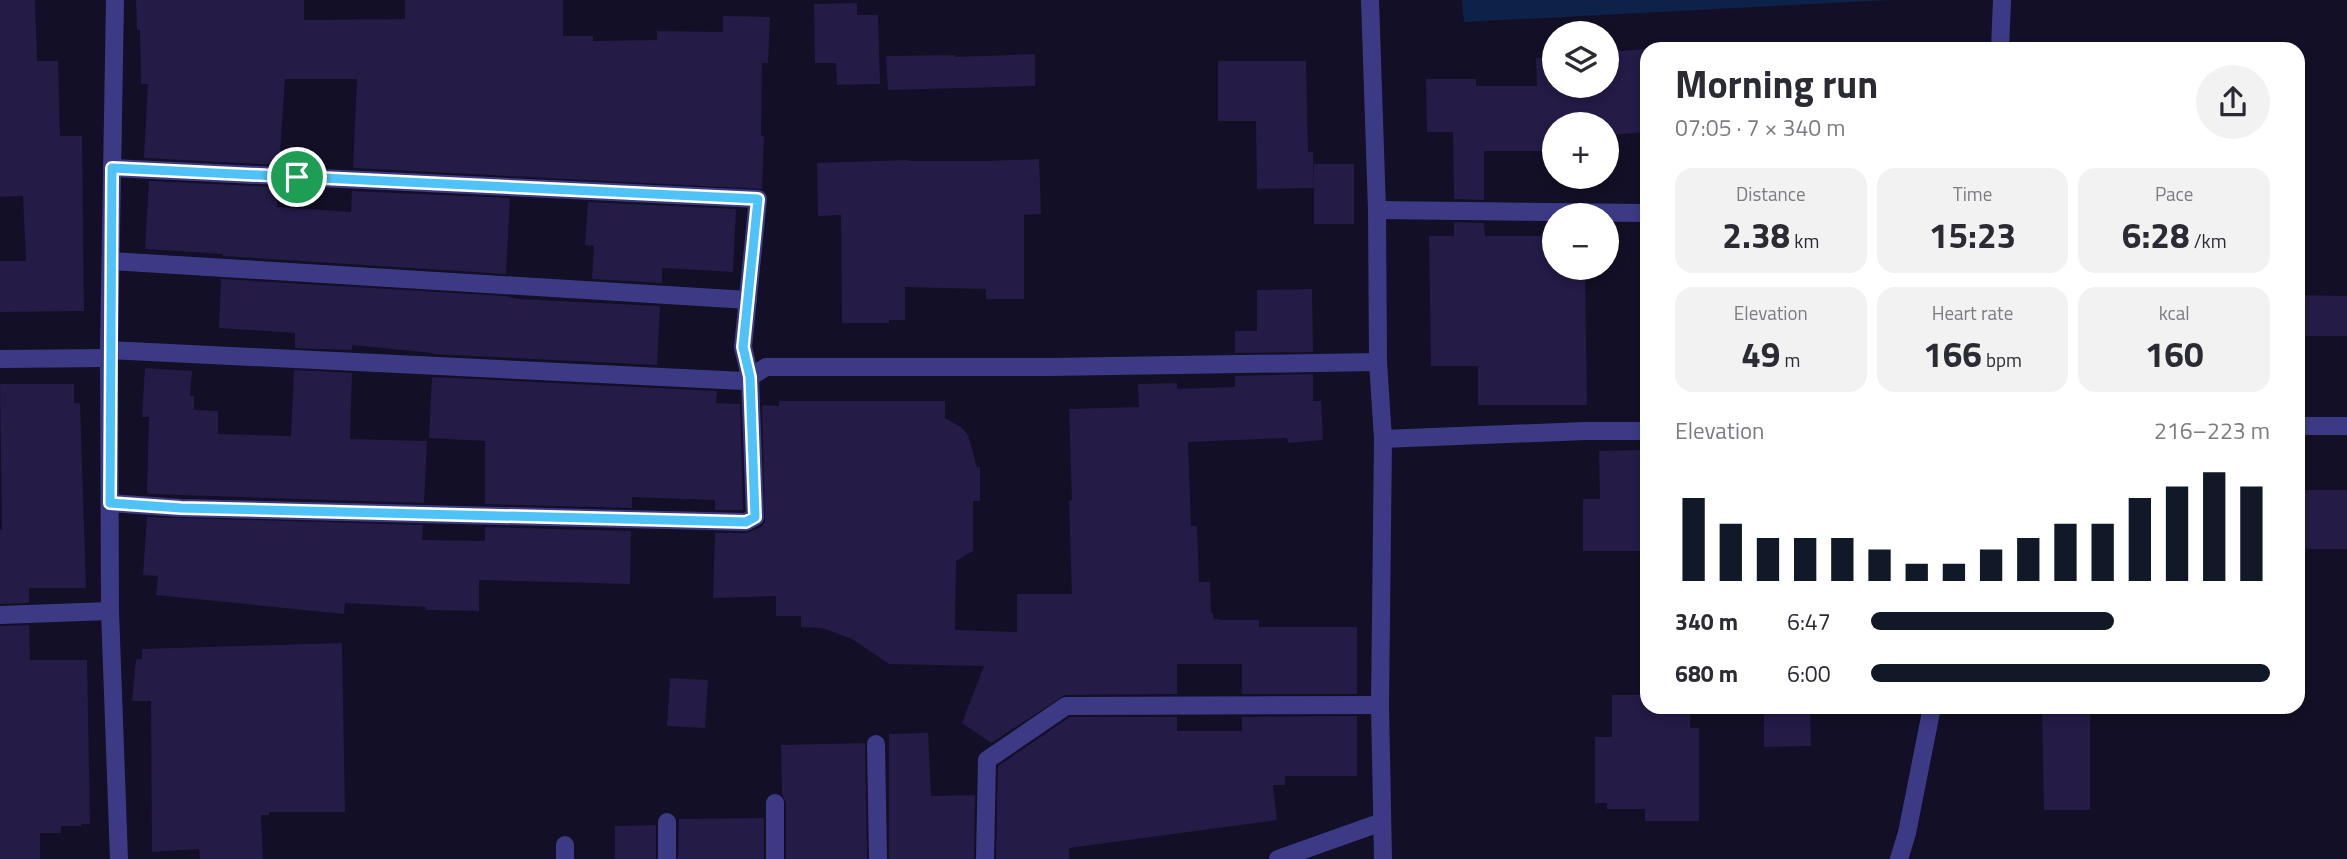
<!DOCTYPE html>
<html lang="en">
<head>
<meta charset="utf-8">
<style>
	:root { --surface:#fff; --page:#f2f2f3; --text:#2b2b33; --muted:#7c7c81; --accent:#111827 }
	body { margin:0; font-family:"Titillium Web",sans-serif; background:var(--page); color:var(--text); height:100vh; display:flex; flex-direction:column; font-size:26px; white-space:nowrap }
	* { box-sizing:border-box; margin:0 }
	p { font-size:23px; color:var(--muted) }
	.icon { flex:none; width:38px; height:38px; fill:none; stroke:currentColor; stroke-width:2; stroke-linecap:round; stroke-linejoin:round }
	.map { position:relative; flex:1; overflow:hidden }
	.drawer { position:absolute; left:1640px; top:42px; width:665px; height:672px; display:flex; flex-direction:column; background:var(--surface); border-radius:21px; box-shadow:0 4px 10px #0003 }
	.drawer>* { flex:none }
	.tools { position:absolute; left:1542px; top:21px; display:grid; gap:14px }
	.tools a { display:grid; place-items:center; width:77px; height:77px; border-radius:50%; background:var(--surface); box-shadow:0 4px 10px #0003; font-size:35px }
	.pin { position:absolute; display:grid; place-items:center; width:60px; height:60px; color:#fff; margin:-30px; border:4px solid #fff; border-radius:50%; box-shadow:0 2px 7px #0007 }
	.round { display:grid; place-items:center; flex:none; width:74px; height:74px; border-radius:37px; background:var(--page) }
	.overview { display:flex; align-items:center; justify-content:space-between; height:119px; padding:0 35px }
	h1 { font-size:38px; font-weight:700; line-height:52px }
	.figures { display:grid; grid-template-columns:repeat(3,1fr); gap:10px; height:119px; padding:7px 35px }
	.figures div { display:grid; align-content:center; border-radius:18px; background:var(--page); text-align:center }
	.figures b { font-size:35px; font-weight:700 }
	.figures small { font-size:19px; font-weight:400 }
	.figures p { font-size:19px }
	.chart { height:196px; padding:14px 35px }
	.chart p { display:flex; justify-content:space-between }
	.chart svg { width:100%; height:126px; margin-top:7px; stroke:var(--accent); stroke-width:6 }
	ul { padding:0 35px; list-style:none; font-size:23px }
	li { display:grid; grid-template-columns:112px 84px 1fr; align-items:center; height:52px }
	li i { height:18px; border-radius:9px; background:var(--accent) }
	.map>svg:first-child { display:block }
</style>
</head>
<body>
<div class="map">
<svg width="2347" height="859" viewBox="0 0 2347 859">
	<rect width="100%" height="100%" fill="#130f26"/>
	<path fill="#0c2248" d="M 1462,0 L 1891,0 L 1464,22 Z"/>
	<g fill="#241b47">
		<path d="M 0,0 L 35,0 L 37,61 L 58,61 L 60,136 L 82,136 L 84,311 L 0,312 L 0,261 L 26,261 L 23,196 L 0,197 Z"/>
		<path d="M 136,0 L 304,0 L 304,20 L 405,19 L 405,0 L 563,0 L 563,36 L 593,36 L 593,41 L 657,40 L 657,31 L 723,32 L 723,16 L 770,17 L 768,63 L 762,63 L 761,136 L 764,136 L 762,189 L 353,168 L 357,79 L 285,79 L 279,165 L 144,158 L 148,84 L 141,84 L 140,30 L 137,30 Z"/>
		<path d="M 857,3 L 857,15 L 878,15 L 880,84 L 837,85 L 836,63 L 815,63 L 814,4 Z"/>
		<path d="M 1647,49 L 1647,132 L 1611,135 L 1611,151 L 1606,151 L 1606,124 L 1554,124 L 1554,151 L 1484,151 L 1484,200 L 1454,199 L 1453,132 L 1427,132 L 1426,79 L 1476,79 L 1476,86 L 1537,86 L 1536,58 L 1554,56 L 1554,86 L 1606,86 L 1606,52 Z"/>
		<path d="M 1035,54 L 1035,86 L 888,90 L 886,56 L 955,55 L 955,57 Z"/>
		<path d="M 1218,61 L 1306,61 L 1308,152 L 1313,152 L 1314,188 L 1257,189 L 1256,121 L 1218,121 Z"/>
		<path d="M 1039,159 L 1041,214 L 1024,215 L 1024,299 L 986,299 L 986,289 L 905,287 L 905,320 L 889,320 L 889,323 L 842,323 L 841,215 L 818,216 L 817,163 L 907,160 L 907,161 L 988,161 Z"/>
		<rect x="1314" y="164" width="40" height="60"/>
		<path d="M 149,181 L 278,187 L 277,207 L 351,212 L 352,191 L 510,198 L 506,274 L 223,256 L 223,254 L 145,249 Z"/>
		<path d="M 588,202 L 736,209 L 733,272 L 662,268 L 662,283 L 592,279 L 594,246 L 585,245 Z"/>
		<path d="M 1454,222 L 1484,223 L 1485,236 L 1554,236 L 1554,268 L 1585,268 L 1587,405 L 1478,405 L 1478,366 L 1431,366 L 1429,236 L 1454,236 Z"/>
		<path d="M 221,279 L 505,296 L 519,299 L 660,306 L 657,365 L 433,354 L 433,353 L 352,345 L 352,350 L 295,348 L 295,333 L 219,328 Z"/>
		<path d="M 1312,289 L 1313,352 L 1235,353 L 1235,331 L 1257,331 L 1257,290 Z"/>
		<path d="M 2298,295 L 2347,296 L 2347,336 L 2298,336 Z"/>
		<path d="M 145,368 L 192,371 L 190,396 L 194,396 L 194,410 L 218,411 L 218,434 L 291,436 L 294,370 L 352,373 L 350,439 L 427,441 L 424,503 L 149,494 L 147,492 L 149,417 L 142,417 Z"/>
		<path d="M 1313,374 L 1313,401 L 1321,401 L 1323,440 L 1288,443 L 1287,438 L 1188,442 L 1191,526 L 1197,526 L 1199,582 L 1210,582 L 1211,613 L 1213,613 L 1214,619 L 1219,619 L 1219,620 L 1259,620 L 1259,627 L 1357,627 L 1357,694 L 1242,694 L 1242,664 L 1177,664 L 1177,694 L 1065,695 L 991,743 L 962,723 L 984,666 L 889,664 L 852,639 L 822,628 L 801,627 L 801,616 L 776,616 L 776,596 L 713,598 L 715,533 L 746,533 L 761,527 L 765,522 L 762,405 L 779,406 L 779,401 L 945,401 L 945,418 L 961,427 L 968,435 L 977,467 L 980,467 L 980,501 L 973,501 L 973,551 L 956,561 L 955,630 L 1017,632 L 1017,594 L 1072,594 L 1069,501 L 1072,500 L 1069,409 L 1139,407 L 1138,384 L 1177,383 L 1177,389 L 1235,387 L 1235,376 Z"/>
		<path d="M 432,377 L 717,391 L 716,403 L 740,404 L 743,510 L 715,510 L 715,500 L 632,497 L 632,508 L 485,504 L 485,441 L 429,438 Z"/>
		<path d="M 0,384 L 74,384 L 74,403 L 80,403 L 86,588 L 29,588 L 29,603 L 0,604 L 0,530 L 2,530 Z"/>
		<path d="M 1640,450 L 1640,551 L 1583,551 L 1583,499 L 1600,499 L 1599,451 Z"/>
		<rect x="2298" y="490" width="49" height="59"/>
		<path d="M 147,517 L 423,525 L 422,540 L 485,541 L 485,527 L 631,531 L 630,584 L 479,580 L 479,611 L 426,610 L 426,607 L 345,603 L 344,614 L 156,595 L 158,576 L 143,575 Z"/>
		<path d="M 29,625 L 30,660 L 87,660 L 90,824 L 81,824 L 82,826 L 61,826 L 61,833 L 40,833 L 40,859 L 0,859 L 0,626 Z"/>
		<path d="M 342,643 L 345,812 L 269,812 L 269,815 L 261,815 L 263,859 L 200,859 L 199,849 L 152,852 L 151,701 L 132,701 L 136,659 L 142,659 L 142,649 Z"/>
		<path d="M 670,678 L 708,680 L 705,728 L 667,726 Z"/>
		<path d="M 1612,695 L 1647,695 L 1647,707 L 1690,707 L 1690,728 L 1699,728 L 1699,821 L 1645,821 L 1645,809 L 1607,809 L 1607,803 L 1595,803 L 1595,737 L 1612,737 Z"/>
		<path d="M 2042,707 L 2090,707 L 2090,810 L 2044,810 Z"/>
		<path d="M 1764,711 L 1810,711 L 1811,746 L 1764,747 Z"/>
		<path d="M 1357,716 L 1357,776 L 1285,776 L 1285,785 L 1273,785 L 1277,820 L 1069,848 L 1069,859 L 996,859 L 998,766 L 1070,717 L 1177,717 L 1177,731 L 1242,731 L 1242,717 Z"/>
		<path d="M 928,733 L 931,796 L 975,795 L 974,859 L 889,859 L 889,734 Z"/>
		<path d="M 865,743 L 867,859 L 786,859 L 786,803 L 782,794 L 781,745 Z"/>
		<path d="M 764,818 L 764,859 L 678,859 L 679,819 Z"/>
		<path d="M 656,825 L 656,859 L 615,859 L 615,826 Z"/>
	</g>
	<g fill="none" stroke-linecap="round" stroke-linejoin="round">
		<g stroke="#3d3a85" stroke-width="18">
			<path d="M 115,0 L 109,350 L 110,611 L 119,859"/>
			<path d="M 1370,0 L 1377,210 L 1378,362 L 1383,439 L 1380,705 L 1383,859"/>
			<path d="M 1377,210 L 1647,213"/>
			<path d="M 111,261 L 748,300"/>
			<path d="M 109,350 L 744,381 L 766,367 L 1049,367 L 1378,362"/>
			<path d="M 0,359 L 109,358"/>
			<path d="M 2298,426 L 2347,426"/>
			<path d="M 1383,439 L 1585,431 L 1647,431"/>
			<path d="M 110,503 L 181,508 L 746,522 L 755,517 L 750,377 L 743,347 L 758,199 L 112,168"/>
			<path d="M 0,615 L 110,611"/>
			<path d="M 876,744 L 878,859"/>
			<path d="M 775,803 L 775,859"/>
			<path d="M 667,822 L 667,859"/>
			<path d="M 565,845 L 565,859"/>
			<path d="M 985,859 L 987,760 L 1066,706 L 1380,705"/>
			<path d="M 1278,859 L 1382,822"/>
		</g>
		<g stroke="#3d3a85" stroke-width="18">
			<path d="M 2000,49 L 2002,0"/>
			<path d="M 1899,859 L 1907,833 L 1932,707"/>
		</g>
	</g>
	<g fill="none" stroke-linecap="round" stroke-linejoin="round">
		<g stroke="#fff" stroke-width="14">
			<path id="route" d="M 112,168 L 758,199 L 743,347 L 750,377 L 755,517 L 746,522 L 181,508 L 110,503 Z"/>
		</g>
		<use href="#route" stroke="#4fc3f7" stroke-width="9"/>
	</g>
</svg>
<div class="tools">
<a><svg class="icon" aria-label="layers" viewBox="0 0 24 24"><path d="M12 4l9 5-9 5-9-5zM3 14l9 5 9-5"/></svg></a>
<a>+</a>
<a>−</a>
</div>
<div class="pin" style="left:297px;top:177px;background:#1e9e55"><svg class="icon" aria-label="arrive" viewBox="0 0 24 24"><path d="M6 21V4h12l-3 4 3 4H6"/></svg></div>
<section class="drawer">
<div class="overview"><div><h1>Morning run</h1><p>07:05 · 7 × 340 m</p></div><a class="round"><svg class="icon" aria-label="share" viewBox="0 0 24 24"><path d="M12 15V3M7 8l5-5 5 5M5 13v7h14v-7"/></svg></a></div>
<div class="figures">
<div><p>Distance</p><b>2.38<small> km</small></b></div>
<div><p>Time</p><b>15:23</b></div>
<div><p>Pace</p><b>6:28<small> /km</small></b></div>
</div>
<div class="figures">
<div><p>Elevation</p><b>49<small> m</small></b></div>
<div><p>Heart rate</p><b>166<small> bpm</small></b></div>
<div><p>kcal</p><b>160</b></div>
</div>
<div class="chart"><p><span>Elevation</span>216–223 m</p>
<svg viewBox="0 0 160 44" preserveAspectRatio="none"><path d="M5 44V15M15 44V24M25 44V29M35 44V29M45 44V29M55 44V33M65 44V38M75 44V38M85 44V33M95 44V29M105 44V24M115 44V24M125 44V15M135 44V11M145 44V6M155 44V11"/></svg>
</div>
<ul>
<li><b>340 m</b>6:47<i style="width:61%"></i></li>
<li><b>680 m</b>6:00<i style="width:100%"></i></li>
</ul>
</section>
</div>
</body>
</html>
